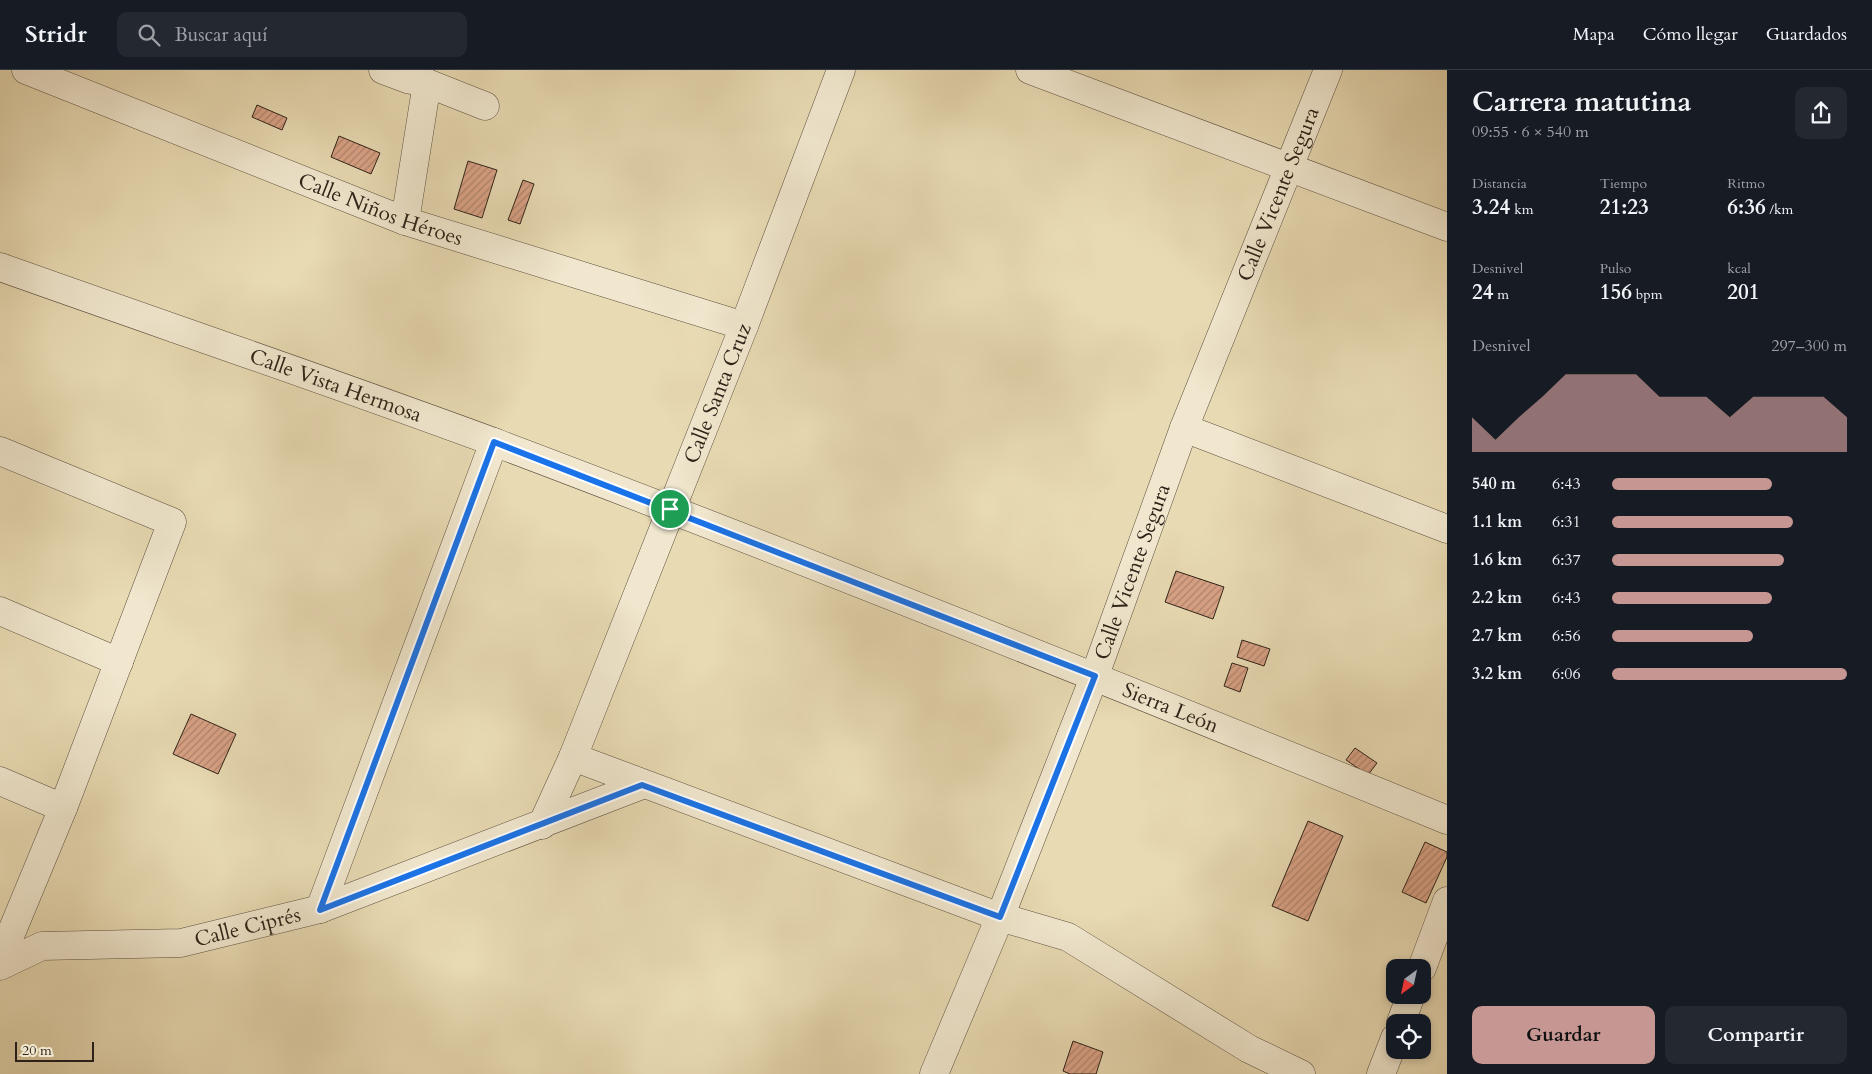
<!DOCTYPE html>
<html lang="es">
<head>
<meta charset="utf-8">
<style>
	:root { --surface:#171b24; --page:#242831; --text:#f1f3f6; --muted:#9ea1a6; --line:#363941; --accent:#c59692 }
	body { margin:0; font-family:Cardo,serif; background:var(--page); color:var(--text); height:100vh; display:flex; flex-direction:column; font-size:19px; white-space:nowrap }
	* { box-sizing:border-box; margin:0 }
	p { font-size:16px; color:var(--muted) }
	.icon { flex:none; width:28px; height:28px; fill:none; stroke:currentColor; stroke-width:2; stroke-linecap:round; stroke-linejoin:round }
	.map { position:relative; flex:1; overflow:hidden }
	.sheet { display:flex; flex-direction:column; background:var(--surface); width:425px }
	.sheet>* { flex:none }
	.needle { width:32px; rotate:213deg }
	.tools { position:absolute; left:1386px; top:889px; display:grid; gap:10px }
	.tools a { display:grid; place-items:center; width:45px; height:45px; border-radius:10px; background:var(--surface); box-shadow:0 2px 8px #0003; font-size:25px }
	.scale { position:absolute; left:15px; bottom:12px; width:79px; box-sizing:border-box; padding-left:5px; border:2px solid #2e2218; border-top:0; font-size:14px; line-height:18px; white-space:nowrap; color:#2e2218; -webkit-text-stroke:4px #f0e7ce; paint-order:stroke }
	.pin { position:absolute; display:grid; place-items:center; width:42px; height:42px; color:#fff; margin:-21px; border:2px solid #fff; border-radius:50%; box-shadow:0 1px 5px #0007 }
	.round { display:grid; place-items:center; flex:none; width:52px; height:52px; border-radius:10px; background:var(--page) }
	.head { display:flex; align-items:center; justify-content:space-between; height:85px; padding:0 25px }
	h1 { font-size:28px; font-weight:700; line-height:38px }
	.figures { display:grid; grid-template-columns:repeat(3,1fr); gap:8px; height:85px; padding:5px 25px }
	.figures div { display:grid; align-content:center }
	.figures b { font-size:21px; font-weight:700 }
	.figures small { font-size:14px; font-weight:400 }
	.figures p { font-size:14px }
	.chart { height:140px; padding:10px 25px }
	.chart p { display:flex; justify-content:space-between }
	.chart svg { width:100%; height:90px; margin-top:5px; fill:var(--accent); opacity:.7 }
	.action { display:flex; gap:10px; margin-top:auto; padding:10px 25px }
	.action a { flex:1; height:58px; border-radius:10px; background:var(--accent); color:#111; font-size:20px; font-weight:700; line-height:58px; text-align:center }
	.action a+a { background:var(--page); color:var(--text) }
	ul { padding:0 25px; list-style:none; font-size:16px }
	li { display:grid; grid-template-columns:80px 60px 1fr; align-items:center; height:38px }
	li i { height:12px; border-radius:6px; background:var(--accent) }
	header { display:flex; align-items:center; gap:30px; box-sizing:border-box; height:70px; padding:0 25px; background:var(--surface); border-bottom:1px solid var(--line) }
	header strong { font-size:24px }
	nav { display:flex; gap:28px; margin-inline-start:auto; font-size:18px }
	.search { width:350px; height:45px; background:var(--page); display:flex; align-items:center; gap:12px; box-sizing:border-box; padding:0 18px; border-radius:10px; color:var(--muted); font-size:19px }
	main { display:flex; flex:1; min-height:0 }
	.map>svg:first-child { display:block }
</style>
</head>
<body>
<header>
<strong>Stridr</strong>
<div class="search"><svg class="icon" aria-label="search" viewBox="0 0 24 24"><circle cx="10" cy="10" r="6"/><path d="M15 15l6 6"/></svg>Buscar aquí</div>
<nav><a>Mapa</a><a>Cómo llegar</a><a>Guardados</a></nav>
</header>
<main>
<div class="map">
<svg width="1447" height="1004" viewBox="0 0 1447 1004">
	<defs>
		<pattern id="building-hatch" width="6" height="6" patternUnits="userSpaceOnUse" patternTransform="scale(1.25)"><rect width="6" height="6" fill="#d9a286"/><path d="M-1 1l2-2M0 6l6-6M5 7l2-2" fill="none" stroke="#b0846d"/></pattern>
	</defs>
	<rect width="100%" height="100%" fill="#e8dab3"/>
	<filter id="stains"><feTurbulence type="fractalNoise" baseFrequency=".004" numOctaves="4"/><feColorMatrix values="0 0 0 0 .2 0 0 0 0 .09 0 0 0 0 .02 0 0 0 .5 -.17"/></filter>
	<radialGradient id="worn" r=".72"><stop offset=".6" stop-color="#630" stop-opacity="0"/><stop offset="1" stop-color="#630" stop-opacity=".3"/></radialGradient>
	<g fill="url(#building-hatch)" stroke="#2e2218">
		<path d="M 257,35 L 287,48 L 282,60 L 252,47 Z"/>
		<path d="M 339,66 L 380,83 L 371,104 L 331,87 Z"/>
		<path d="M 468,91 L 497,100 L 482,148 L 454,139 Z"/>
		<path d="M 523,110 L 534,114 L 520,154 L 508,150 Z"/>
		<path d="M 1176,501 L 1224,517 L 1213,549 L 1165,532 Z"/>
		<path d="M 1242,570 L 1270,579 L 1264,596 L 1237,587 Z"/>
		<path d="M 1232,593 L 1248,598 L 1240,622 L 1224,616 Z"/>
		<path d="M 191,644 L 236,664 L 218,704 L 173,684 Z"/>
		<path d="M 1355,678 L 1377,693 L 1368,705 L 1346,690 Z"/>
		<path d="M 1308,751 L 1343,766 L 1308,851 L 1272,836 Z"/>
		<path d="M 1425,772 L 1447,782 L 1447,787 L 1426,833 L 1402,822 Z"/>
		<path d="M 1073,971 L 1103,982 L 1096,1004 L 1070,1004 L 1063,1001 Z"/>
	</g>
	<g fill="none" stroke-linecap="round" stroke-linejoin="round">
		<g stroke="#5c503f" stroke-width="29">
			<g id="minor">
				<path id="s1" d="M 26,0 L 405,151 L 744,256"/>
				<path d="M 383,0 L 407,9 L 427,13 L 485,36"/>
				<path d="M 1030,0 L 1447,157"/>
				<path d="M 405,151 L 427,13"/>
				<path id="s2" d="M 0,197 C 166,256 334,313 499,374 C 817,494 1132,621 1447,750"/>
				<path d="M 1184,358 L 1447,459"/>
				<path d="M 0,381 L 172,452 L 63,738 L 0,890"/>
				<path d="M 0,541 L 119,592"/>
				<path d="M 573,687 L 1000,847 L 1068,867 L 1249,979 L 1301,1004"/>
				<path d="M 0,711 L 63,738"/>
				<path id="s3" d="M 542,755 L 573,687 L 744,256 L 841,0"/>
				<path d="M 320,839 L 494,372"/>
				<path id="s4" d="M 0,896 L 42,876 L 181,873 L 320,839 L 642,715"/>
				<path d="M 1422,898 L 1447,831"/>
				<path d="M 1401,952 L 1411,925"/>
				<path id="s5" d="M 934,1004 L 1000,847 L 1095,605 L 1184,358 L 1328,0"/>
				<path d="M 1381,1004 L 1395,968"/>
			</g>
		</g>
		<use href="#minor" stroke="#f0e7ce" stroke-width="28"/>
	</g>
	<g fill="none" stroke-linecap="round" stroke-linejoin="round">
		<g stroke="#fff" stroke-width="10">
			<path id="route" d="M 494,372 L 1095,606 L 1000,847 L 642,715 L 320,840 Z"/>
		</g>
		<use href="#route" stroke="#1a73e8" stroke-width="6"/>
	</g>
	<g text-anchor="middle" stroke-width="4" stroke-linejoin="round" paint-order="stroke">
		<g font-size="21" fill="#2e2218" stroke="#f0e7ce">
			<text dy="7" stroke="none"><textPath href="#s5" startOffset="945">Calle Vicente Segura</textPath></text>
			<text dy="7" stroke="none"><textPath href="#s1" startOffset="381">Calle Niños Héroes</textPath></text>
			<text dy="7" stroke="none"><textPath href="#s2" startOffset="356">Calle Vista Hermosa</textPath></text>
			<text dy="7" stroke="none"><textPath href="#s3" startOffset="466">Calle Santa Cruz</textPath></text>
			<text dy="7" stroke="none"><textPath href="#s5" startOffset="540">Calle Vicente Segura</textPath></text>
			<text dy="7" stroke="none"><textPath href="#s2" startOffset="1251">Sierra León</textPath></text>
			<text dy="7" stroke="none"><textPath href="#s4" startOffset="254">Calle Ciprés</textPath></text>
		</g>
	</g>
	<rect width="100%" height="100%" filter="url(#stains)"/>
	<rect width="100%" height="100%" fill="url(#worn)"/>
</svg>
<div class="tools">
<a><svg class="needle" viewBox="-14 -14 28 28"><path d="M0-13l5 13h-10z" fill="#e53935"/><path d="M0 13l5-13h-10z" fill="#9ea1a6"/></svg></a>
<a><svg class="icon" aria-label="locate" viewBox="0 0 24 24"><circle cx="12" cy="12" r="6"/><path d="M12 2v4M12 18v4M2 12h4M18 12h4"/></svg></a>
</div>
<div class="scale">20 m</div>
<div class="pin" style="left:670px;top:439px;background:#1e9e55"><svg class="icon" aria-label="arrive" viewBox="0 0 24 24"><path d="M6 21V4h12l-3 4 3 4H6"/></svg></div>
</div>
<section class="sheet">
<div class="head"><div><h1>Carrera matutina</h1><p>09:55 · 6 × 540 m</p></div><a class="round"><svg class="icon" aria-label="share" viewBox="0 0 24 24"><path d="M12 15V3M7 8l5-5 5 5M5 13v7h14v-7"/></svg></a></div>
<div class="figures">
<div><p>Distancia</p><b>3.24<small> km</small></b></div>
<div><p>Tiempo</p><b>21:23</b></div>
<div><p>Ritmo</p><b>6:36<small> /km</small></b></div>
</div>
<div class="figures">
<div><p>Desnivel</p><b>24<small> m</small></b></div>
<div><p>Pulso</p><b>156<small> bpm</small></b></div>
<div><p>kcal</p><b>201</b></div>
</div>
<div class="chart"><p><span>Desnivel</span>297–300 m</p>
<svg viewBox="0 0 160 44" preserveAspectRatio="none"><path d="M0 44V27L10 38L20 27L30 17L40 6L50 6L60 6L70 6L80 17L90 17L100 17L110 27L120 17L130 17L140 17L150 17L160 27V44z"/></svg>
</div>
<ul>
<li><b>540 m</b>6:43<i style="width:68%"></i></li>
<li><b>1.1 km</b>6:31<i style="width:77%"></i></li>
<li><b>1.6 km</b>6:37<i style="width:73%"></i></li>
<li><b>2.2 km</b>6:43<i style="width:68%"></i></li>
<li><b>2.7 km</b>6:56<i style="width:60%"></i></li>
<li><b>3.2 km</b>6:06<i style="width:100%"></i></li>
</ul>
<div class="action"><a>Guardar</a><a>Compartir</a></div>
</section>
</main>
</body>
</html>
